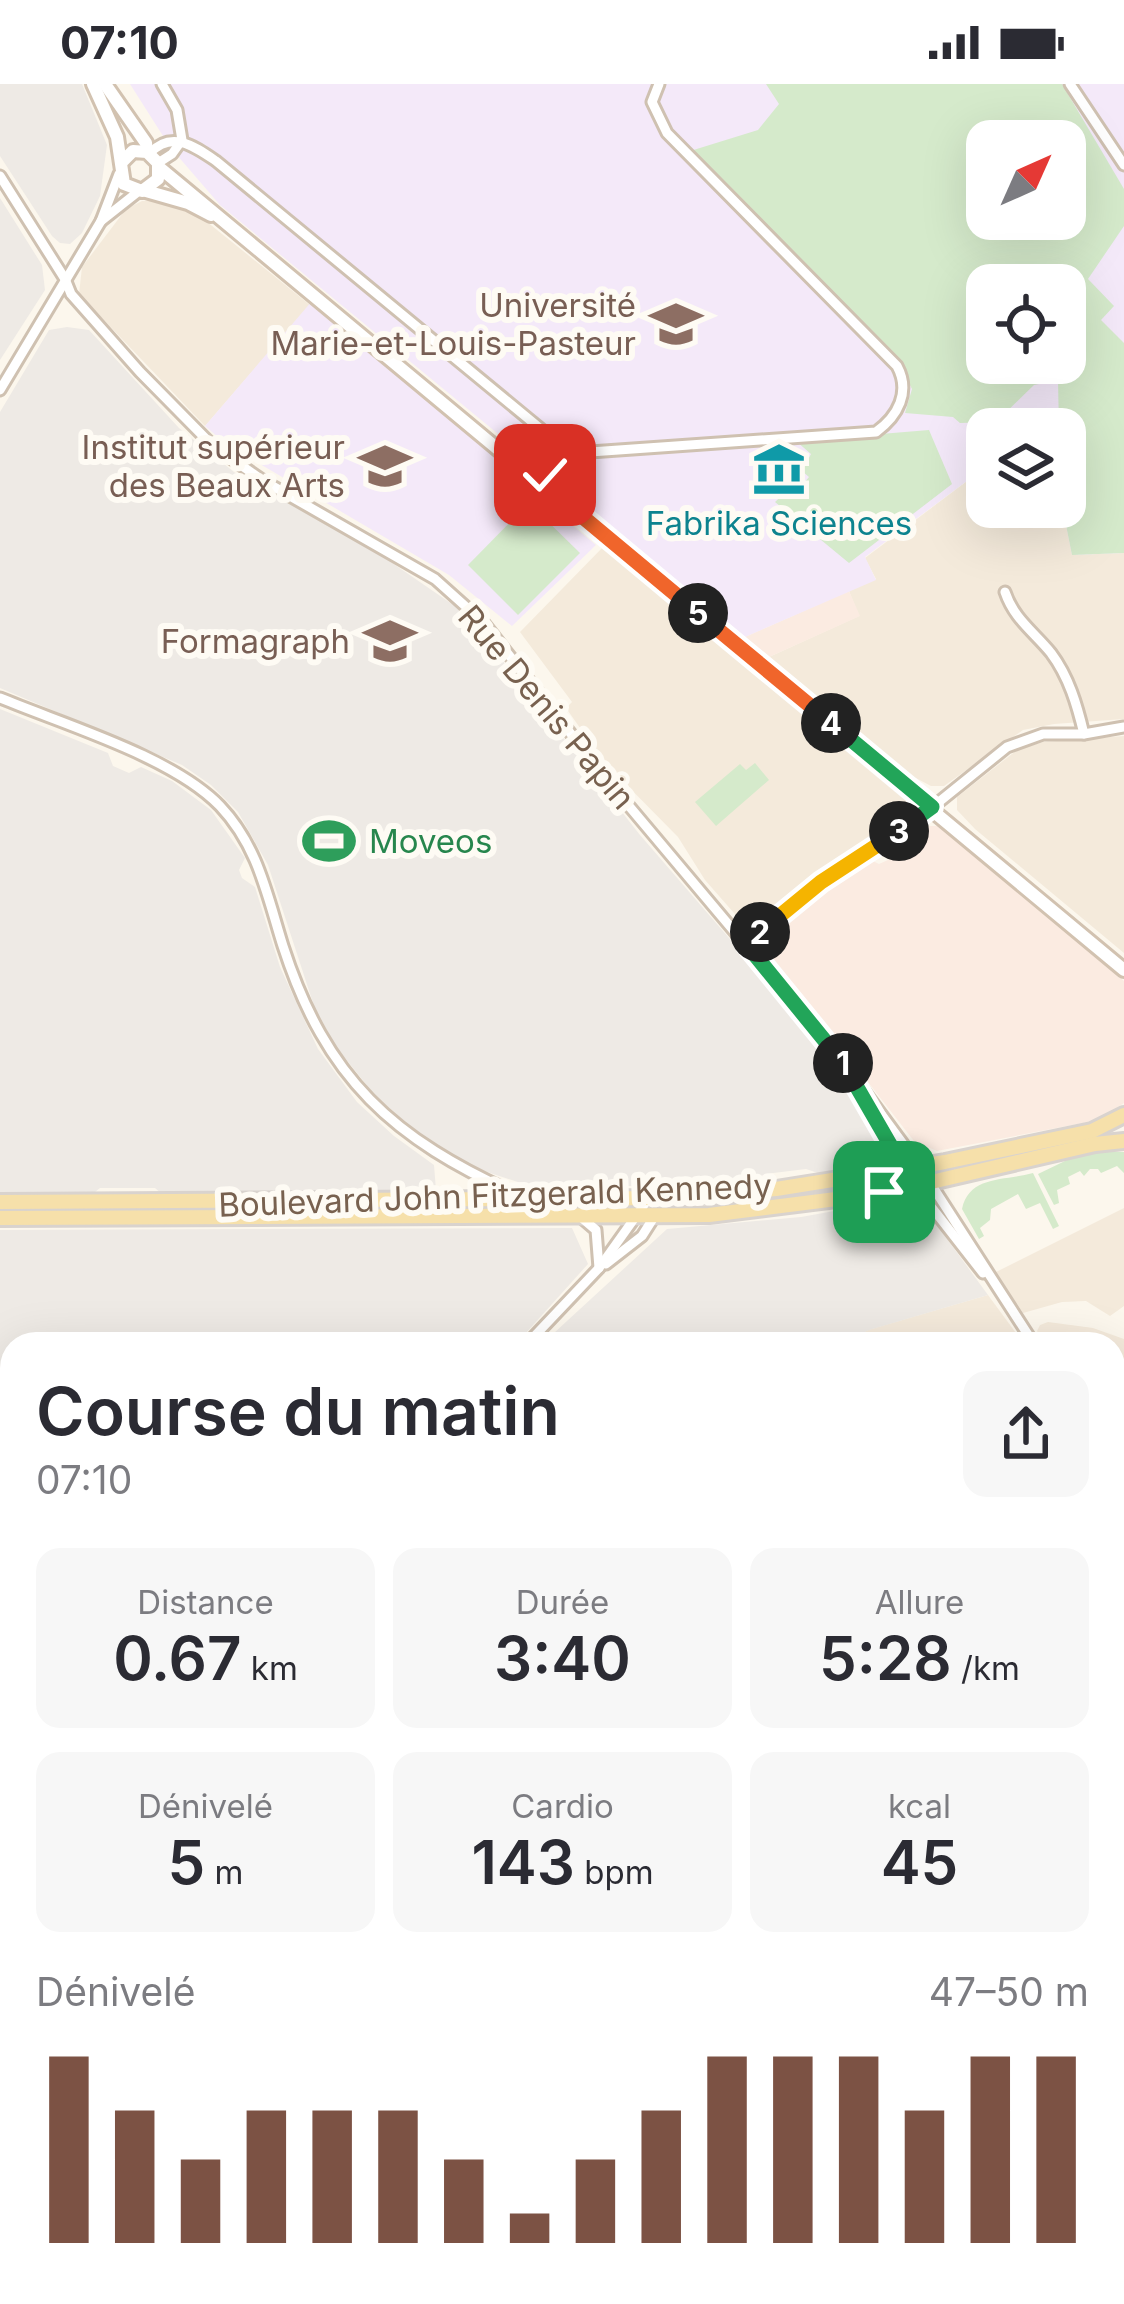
<!DOCTYPE html>
<html lang="fr">
<head>
<meta charset="utf-8">
<style>
	:root { --surface:#fff; --page:#f7f7f7; --text:#2b2b33; --muted:#7c7c81; --accent:#7c5244 }
	body { margin:0; font-family:Inter,sans-serif; background:var(--page); color:var(--text); height:100vh; display:flex; flex-direction:column; font-size:45px; white-space:nowrap }
	* { box-sizing:border-box; margin:0 }
	p { font-size:39px; color:var(--muted) }
	.icon { flex:none; width:66px; height:66px; fill:none; stroke:currentColor; stroke-width:2; stroke-linecap:round; stroke-linejoin:round }
	.map { position:relative; flex:1; overflow:hidden }
	.sheet { position:absolute; left:0px; top:1248px; width:1125px; height:972px; display:flex; flex-direction:column; background:var(--surface); border-radius:36px 36px 0 0; box-shadow:0 12px 48px #0002 }
	.sheet>* { flex:none }
	.needle { width:78px; rotate:45deg }
	.buttons { position:absolute; left:966px; top:36px; display:grid; gap:24px }
	.buttons a { display:grid; place-items:center; width:120px; height:120px; border-radius:24px; background:var(--surface); box-shadow:0 12px 48px #0002; font-size:60px }
	.pin { position:absolute; display:grid; place-items:center; width:102px; height:102px; color:#fff; margin:-51px; border-radius:24px; box-shadow:0 6px 18px #0006 }
	.km { position:absolute; width:60px; height:60px; margin:-30px; border-radius:50%; background:#222; color:#fff; font-size:33px; line-height:60px; text-align:center }
	.round { display:grid; place-items:center; flex:none; width:126px; height:126px; border-radius:24px; background:var(--page) }
	.summary { display:flex; align-items:center; justify-content:space-between; height:204px; padding:0 36px }
	h1 { font-size:66px; font-weight:600; line-height:90px }
	.metrics { display:grid; grid-template-columns:repeat(3,1fr); gap:18px; height:204px; padding:12px 36px }
	.metrics div { display:grid; align-content:center; border-radius:24px; background:var(--page); text-align:center }
	.metrics b { font-size:60px; font-weight:600 }
	.metrics small { font-size:33px; font-weight:400 }
	.metrics p { font-size:33px }
	.chart { height:336px; padding:24px 36px }
	.chart p { display:flex; justify-content:space-between }
	.chart svg { width:100%; height:216px; margin-top:12px; stroke:var(--accent); stroke-width:6 }
	.status { display:flex; justify-content:space-between; align-items:center; height:84px; padding:0 60px; background:var(--surface); direction:ltr }
	.status svg { height:33px; fill:currentColor }
	.map>svg:first-child { display:block }
</style>
</head>
<body>
<div class="status"><b>07:10</b><svg viewBox="0 0 49 12"><path d="M0 12V9h3v3zM5 12V6h3v6zM10 12V3h3v9zM15 12V0h3v12zM26 1h20v11H26zM47 4h2v5h-2z"/></svg></div>
<div class="map">
<svg width="1124" height="2220" viewBox="0 0 1124 2220">
	<rect width="100%" height="100%" fill="#fcf7ed"/>
	<g fill="#f4eadb">
		<path d="M 142,117 L 163,117 L 196,129 L 310,221 L 205,342 L 79,210 L 82,183 L 126,125 Z"/>
		<path d="M 987,382 L 987,423 L 1064,423 L 1073,471 L 1124,469 L 1124,635 L 1054,640 L 1023,646 L 944,702 L 931,702 L 912,692 L 769,573 L 859,532 L 849,507 L 876,495 L 865,474 Z"/>
		<path d="M 604,462 L 916,721 L 916,725 L 872,757 L 805,799 L 763,838 L 741,837 L 705,796 L 678,753 L 604,678 L 566,624 L 572,618 L 520,548 Z"/>
		<path d="M 1124,652 L 1124,869 L 975,745 L 957,726 L 957,713 L 1017,666 L 1043,658 Z"/>
		<path d="M 1124,1124 L 1124,1222 L 1110,1232 L 1086,1217 L 1062,1218 L 1023,1229 L 996,1188 Z"/>
		<path d="M 988,1211 L 1024,1260 L 839,1260 L 868,1246 Z"/>
		<path d="M 1048,1238 L 1093,1244 L 1124,1255 L 1124,1546 L 1113,1552 L 1113,1260 L 1036,1260 L 1042,1256 L 1037,1247 L 1040,1241 Z"/>
	</g>
	<g fill="#fbebe1">
		<path d="M 849,507 L 860,532 L 769,573 L 745,553 Z"/>
		<path d="M 922,742 L 939,742 L 1124,897 L 1124,1019 L 1112,1027 L 1088,1038 L 937,1067 L 914,1057 L 771,874 L 772,853 L 801,825 L 873,777 L 879,780 L 888,776 L 905,761 L 901,757 Z"/>
	</g>
	<g fill="#eeeae5">
		<path d="M 0,0 L 82,0 L 107,61 L 100,112 L 82,149 L 70,160 L 60,159 L 52,152 L 0,72 Z"/>
		<path d="M 0,114 L 42,181 L 45,206 L 0,276 Z"/>
		<path d="M 67,243 L 89,246 L 179,344 L 234,388 L 385,474 L 465,529 L 640,751 L 786,920 L 841,994 L 875,1052 L 876,1067 L 871,1076 L 858,1083 L 818,1089 L 806,1085 L 765,1090 L 754,1096 L 680,1102 L 530,1102 L 481,1086 L 446,1068 L 407,1040 L 373,1009 L 336,963 L 314,922 L 268,781 L 238,728 L 211,701 L 182,681 L 0,604 L 0,328 L 49,246 Z"/>
		<path d="M 0,625 L 108,669 L 113,682 L 129,689 L 141,683 L 172,697 L 211,726 L 245,774 L 239,786 L 242,794 L 255,803 L 280,883 L 318,965 L 357,1018 L 394,1052 L 434,1081 L 436,1106 L 163,1111 L 155,1104 L 100,1104 L 91,1111 L 0,1109 Z"/>
		<path d="M 901,1115 L 920,1123 L 931,1133 L 988,1211 L 869,1246 L 839,1260 L 542,1260 L 667,1145 L 801,1133 Z"/>
		<path d="M 572,1144 L 588,1180 L 516,1260 L 12,1260 L 12,1304 L 0,1303 L 0,1146 Z"/>
		<path d="M 0,1321 L 12,1322 L 12,1682 L 0,1678 Z"/>
		<path d="M 1124,1546 L 1124,1710 L 1113,1713 L 1113,1552 Z"/>
		<path d="M 1124,1732 L 1124,2038 L 1113,2035 L 1113,1735 Z"/>
		<path d="M 0,1837 L 12,1841 L 12,2086 L 0,2114 Z"/>
		<path d="M 488,2208 L 551,2208 L 573,2215 L 577,2208 L 708,2209 L 704,2220 L 432,2220 Z"/>
	</g>
	<g fill="#f4e9f9" fill-rule="evenodd">
		<path d="M 130,0 L 1124,0 L 1124,469 L 1072,471 L 1064,431 L 1065,345 L 987,345 L 987,382 L 865,473 L 876,496 L 745,553 L 220,121 L 170,63 ZM 987,57 L 1065,57 L 1065,135 L 987,135 ZM 987,201 L 1065,201 L 1065,279 L 987,279 Z"/>
		<path d="M 312,217 L 533,403 L 531,407 L 596,461 L 512,542 L 449,491 L 226,360 L 205,342 Z"/>
	</g>
	<g fill="#d5eacb" fill-rule="evenodd">
		<path d="M 766,0 L 1062,0 L 1124,105 L 1124,142 L 1088,195 L 1114,222 L 1101,236 L 1124,259 L 1124,469 L 1072,471 L 1064,431 L 1065,345 L 1059,345 L 1058,296 L 1034,301 L 996,338 L 960,339 L 953,333 L 905,329 L 912,305 L 898,278 L 687,68 L 758,46 L 779,20 ZM 987,57 L 1065,57 L 1065,135 L 987,135 ZM 987,201 L 1065,201 L 1065,279 L 987,279 Z"/>
		<path d="M 929,346 L 952,400 L 849,479 L 775,418 L 791,403 L 797,407 L 809,393 L 802,387 L 811,370 L 796,357 Z"/>
		<path d="M 529,419 L 580,469 L 518,531 L 468,481 Z"/>
		<path d="M 755,679 L 769,696 L 716,742 L 695,718 L 740,680 L 746,686 Z"/>
		<path d="M 1104,1067 L 1124,1068 L 1124,1089 L 1117,1082 L 1101,1089 L 1098,1085 L 1090,1085 L 1084,1092 L 1080,1087 L 1068,1093 L 1070,1100 L 1057,1106 L 1059,1119 L 1054,1121 L 1038,1090 L 1067,1076 Z"/>
		<path d="M 1033,1089 L 1059,1142 L 1053,1145 L 1040,1119 L 1026,1125 L 1018,1110 L 991,1125 L 990,1136 L 980,1144 L 984,1152 L 979,1155 L 962,1125 C 969,1091 1005,1097 1033,1089 Z"/>
	</g>
	<g fill="none" stroke-linecap="round" stroke-linejoin="round">
		<g stroke="#cfc1b1" stroke-width="15">
			<g id="street">
				<path d="M 1070,0 L 1124,81"/>
				<path d="M 150,69 C 172,46 194,62 216,77 L 559,360 L 576,369 L 876,348 C 898,332 911,308 897,282 L 667,49 L 652,18 L 659,0"/>
				<path d="M 158,79 L 172,70 L 182,56 L 177,26 L 162,0"/>
				<path d="M 0,92 L 65,195 L 71,210 L 140,288 L 211,360 L 262,396 L 435,495 L 483,538 L 608,697 L 834,966 L 920,1083"/>
				<path d="M 101,137 L 139,107"/>
				<path d="M 0,306 L 101,137 L 119,90"/>
				<path d="M 545,391 L 567,364"/>
				<path d="M 548,404 L 576,369"/>
				<path d="M 1005,508 C 1014,535 1034,548 1051,569 C 1069,593 1077,621 1084,650"/>
				<path d="M 0,614 C 65,641 173,673 220,722 C 258,762 267,811 283,862 C 326,995 393,1055 518,1111"/>
				<path d="M 746,859 L 821,798 L 924,730 L 1007,663 L 1043,650 L 1084,650 L 1124,643"/>
				<path d="M 868,1020 L 901,1084 L 983,1189"/>
				<path d="M 929,1097 L 1034,1260"/>
				<path d="M 582,1134 L 596,1146 L 599,1184"/>
				<path d="M 606,1180 L 642,1152 L 656,1130"/>
				<path d="M 527,1260 L 599,1184 L 649,1114"/>
				<path d="M 0,1310 L 12,1311"/>
				<path d="M 1113,1372 L 1124,1387"/>
				<path d="M 0,1694 L 12,1697"/>
				<path d="M 1113,1723 L 1124,1720"/>
				<path d="M 0,2142 L 12,2114"/>
				<path d="M 0,2153 L 12,2158"/>
				<path d="M 134,2208 L 157,2220"/>
			</g>
		</g>
		<g stroke="#d2c2b0" stroke-width="18">
			<g id="secondary">
				<path d="M 93,0 L 117,53 L 124,100 L 142,107 L 158,95 L 158,79 L 147,68 L 133,67 L 121,79"/>
				<path d="M 105,0 L 146,59 L 147,68"/>
				<path d="M 160,84 L 1124,886"/>
				<path d="M 146,107 L 188,119 L 211,131"/>
			</g>
		</g>
		<g stroke="#d9d3ce" stroke-width="20">
			<g id="primary">
				<path d="M 0,1118 L 664,1114 L 776,1105 L 945,1078 L 1092,1047 L 1124,1031"/>
				<path d="M 0,1134 L 709,1131 L 884,1109 L 1095,1060 L 1124,1057"/>
			</g>
		</g>
		<use href="#street" stroke="#fff" stroke-width="9"/>
		<use href="#secondary" stroke="#fff" stroke-width="12"/>
		<use href="#primary" stroke="#f6e0aa" stroke-width="14"/>
		<g stroke="#bcaac7" stroke-width="8">
			<g id="rail">
				<path d="M 0,1750 L 12,1753"/>
				<path d="M 1113,1988 L 1124,1991"/>
				<path d="M 1113,2071 L 1124,2074"/>
			</g>
		</g>
		<use href="#rail" stroke="#fefbf4" stroke-width="3" stroke-dasharray="9" stroke-linecap="butt"/>
	</g>
	<g fill="none" stroke-linecap="round" stroke-linejoin="round">
		<g stroke="#fff" stroke-width="24">
			<path id="split-1" d="M 843,979 L 914,1102 L 884,1108"/>
		</g>
		<g stroke="#fff" stroke-width="24">
			<path id="split-2" d="M 760,848 L 746,860 L 843,979"/>
		</g>
		<g stroke="#fff" stroke-width="24">
			<path id="split-3" d="M 760,848 L 821,798 L 899,747"/>
		</g>
		<g stroke="#fff" stroke-width="24">
			<path id="split-4" d="M 831,639 L 932,723 L 899,747"/>
		</g>
		<g stroke="#fff" stroke-width="24">
			<path id="split-5" d="M 698,529 L 831,639"/>
		</g>
		<g stroke="#fff" stroke-width="24">
			<path id="split-6" d="M 566,419 L 698,529"/>
		</g>
		<g stroke="#fff" stroke-width="24">
			<path id="split-7" d="M 545,391 L 567,364 L 576,369 L 548,404 L 566,419"/>
		</g>
		<use href="#split-1" stroke="#22a559" stroke-width="15"/>
		<use href="#split-2" stroke="#22a559" stroke-width="15"/>
		<use href="#split-3" stroke="#f5b400" stroke-width="15"/>
		<use href="#split-4" stroke="#22a559" stroke-width="15"/>
		<use href="#split-5" stroke="#f0652b" stroke-width="15"/>
		<use href="#split-6" stroke="#f0652b" stroke-width="15"/>
		<use href="#split-7" stroke="#f5b400" stroke-width="15"/>
	</g>
	<defs>
		<g id="university-bare" transform="scale(4.14)"><path d="M0-5L7-2L0 1L-7-2ZM-4 1L0 2.5L4 1V4Q0 6-4 4Z" fill="#8d6e63" stroke="#fefbf4" stroke-width="2.5" paint-order="stroke"/></g>
		<g id="museum-bare" transform="scale(4.14)"><path d="M0-6L6-3V-2H-6V-3ZM-5-1h2V3h-2ZM-1-1h2V3h-2ZM3-1h2V3H3ZM-6 4H6V6H-6Z" fill="#0f9aa8" stroke="#fefbf4" stroke-width="2.5" paint-order="stroke"/></g>
		<g id="stadium-bare" transform="scale(4.14)"><path d="M0-5a6.5 5 0 1 0 0 10a6.5 5 0 1 0 0-10ZM-3.5-1.8h7v3.6h-7Z" fill="#2e9e5b" stroke="#fefbf4" stroke-width="2.5" paint-order="stroke"/></g>
	</defs>
	<g fill-rule="evenodd">
		<use href="#university-bare" x="676" y="240"/>
		<use href="#university-bare" x="385" y="382"/>
		<use href="#museum-bare" x="779" y="385"/>
		<use href="#university-bare" x="390" y="557"/>
		<use href="#stadium-bare" x="329" y="757"/>
	</g>
	<g text-anchor="middle" stroke-width="12" stroke-linejoin="round" paint-order="stroke">
		<g font-size="33" fill="#785e54" stroke="#fefbf4" text-anchor="end">
			<text x="636" y="233">Université<tspan x="636" dy="38">Marie-et-Louis-Pasteur</tspan></text>
			<text x="345" y="375">Institut supérieur<tspan x="345" dy="38">des Beaux Arts</tspan></text>
			<text x="350" y="569">Formagraph</text>
		</g>
		<g font-size="33" fill="#0d838f" stroke="#fefbf4">
			<text x="779" y="451">Fabrika Sciences</text>
		</g>
		<g font-size="33" fill="#78614f" stroke="#fefbf4">
			<text transform="translate(547 623) rotate(50)" y="12">Rue Denis Papin</text>
			<text transform="translate(495 1111) rotate(-2)" y="12">Boulevard John Fitzgerald Kennedy</text>
		</g>
		<g font-size="33" fill="#27864d" stroke="#fefbf4" text-anchor="start">
			<text x="369" y="769">Moveos</text>
		</g>
	</g>
</svg>
<div class="buttons">
<a><svg class="needle" viewBox="-14 -14 28 28"><path d="M0-13l5 13h-10z" fill="#e53935"/><path d="M0 13l5-13h-10z" fill="#7c7c81"/></svg></a>
<a><svg class="icon" aria-label="locate" viewBox="0 0 24 24"><circle cx="12" cy="12" r="6"/><path d="M12 2v4M12 18v4M2 12h4M18 12h4"/></svg></a>
<a><svg class="icon" aria-label="layers" viewBox="0 0 24 24"><path d="M12 4l9 5-9 5-9-5zM3 14l9 5 9-5"/></svg></a>
</div>
<div class="pin" style="left:884px;top:1108px;background:#1e9e55"><svg class="icon" aria-label="arrive" viewBox="0 0 24 24"><path d="M6 21V4h12l-3 4 3 4H6"/></svg></div>
<div class="pin" style="left:545px;top:391px;background:#d93025"><svg class="icon" aria-label="check" viewBox="0 0 24 24"><path d="M5 12l5 5 9-10"/></svg></div>
<b class="km" style="left:843px;top:979px">1</b>
<b class="km" style="left:760px;top:848px">2</b>
<b class="km" style="left:899px;top:747px">3</b>
<b class="km" style="left:831px;top:639px">4</b>
<b class="km" style="left:698px;top:529px">5</b>
<section class="sheet">
<div class="summary"><div><h1>Course du matin</h1><p>07:10</p></div><a class="round"><svg class="icon" aria-label="share" viewBox="0 0 24 24"><path d="M12 15V3M7 8l5-5 5 5M5 13v7h14v-7"/></svg></a></div>
<div class="metrics">
<div><p>Distance</p><b>0.67<small> km</small></b></div>
<div><p>Durée</p><b>3:40</b></div>
<div><p>Allure</p><b>5:28<small> /km</small></b></div>
</div>
<div class="metrics">
<div><p>Dénivelé</p><b>5<small> m</small></b></div>
<div><p>Cardio</p><b>143<small> bpm</small></b></div>
<div><p>kcal</p><b>45</b></div>
</div>
<div class="chart"><p><span>Dénivelé</span>47–50 m</p>
<svg viewBox="0 0 160 44" preserveAspectRatio="none"><path d="M5 44V6M15 44V17M25 44V27M35 44V17M45 44V17M55 44V17M65 44V27M75 44V38M85 44V27M95 44V17M105 44V6M115 44V6M125 44V6M135 44V17M145 44V6M155 44V6"/></svg>
</div>
</section>
</div>
</body>
</html>
